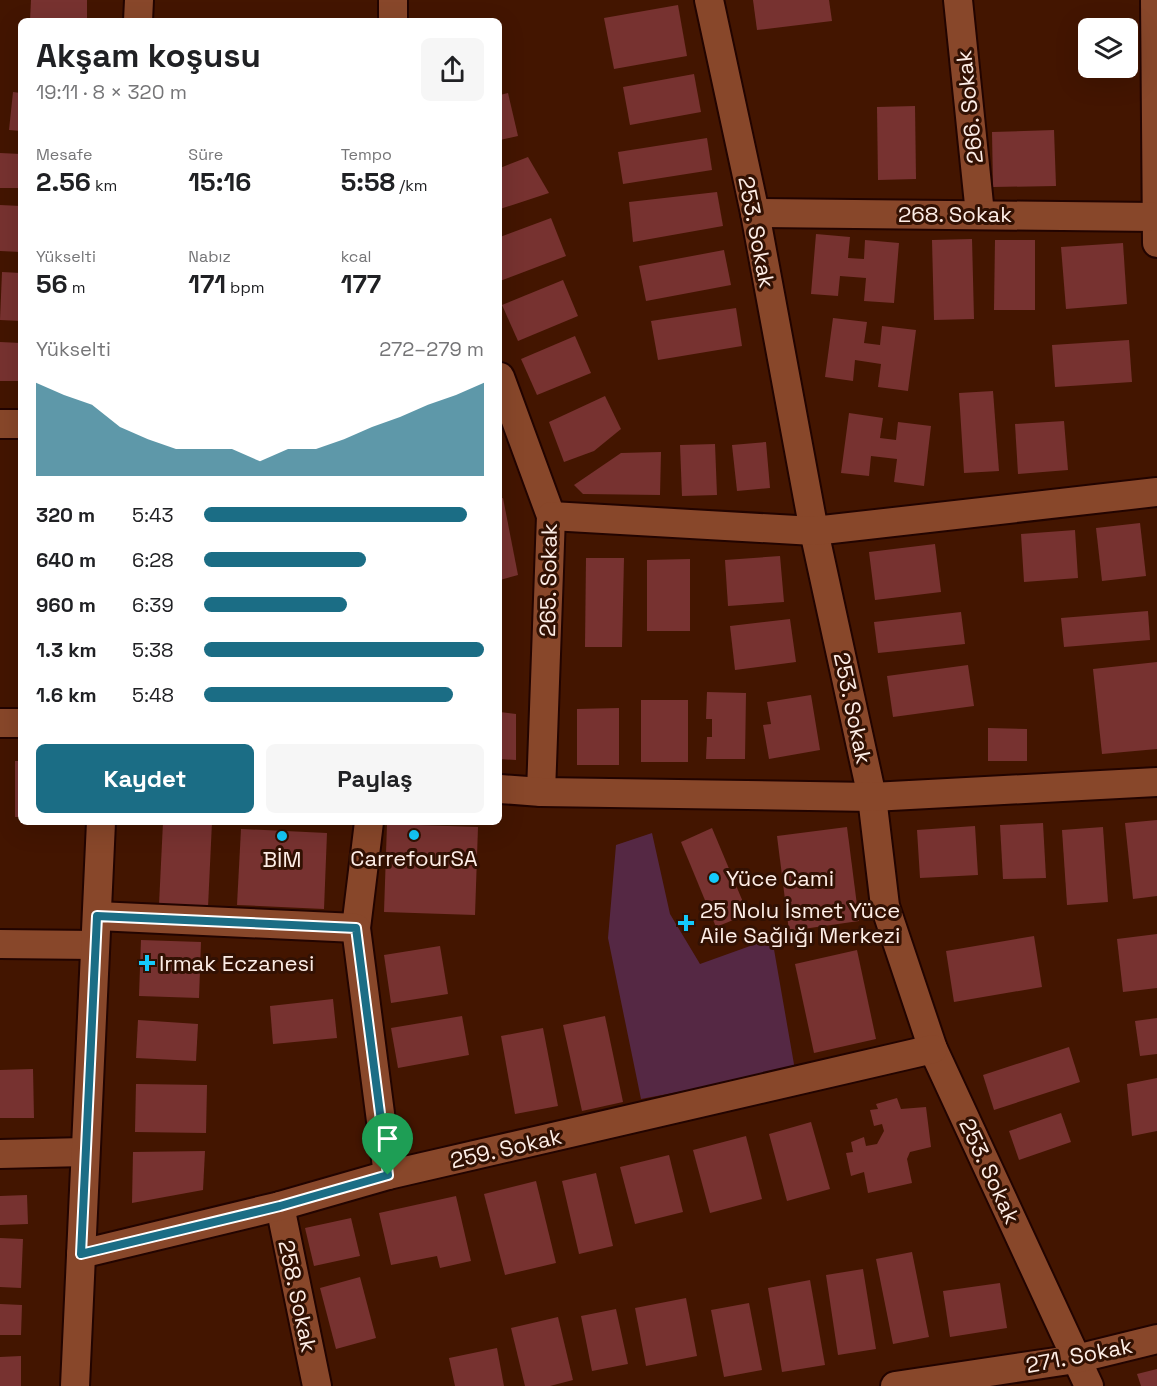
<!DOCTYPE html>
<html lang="tr">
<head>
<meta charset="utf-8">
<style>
	:root { --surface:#fff; --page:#f6f6f6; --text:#202124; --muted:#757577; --accent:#1b6d85 }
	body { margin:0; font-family:"Space Grotesk",sans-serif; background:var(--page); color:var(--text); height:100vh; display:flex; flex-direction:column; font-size:22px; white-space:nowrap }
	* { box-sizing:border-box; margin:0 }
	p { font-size:20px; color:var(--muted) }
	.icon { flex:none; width:33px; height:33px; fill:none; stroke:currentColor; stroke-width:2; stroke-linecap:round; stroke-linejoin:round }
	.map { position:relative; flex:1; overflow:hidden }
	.drawer { position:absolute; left:18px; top:18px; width:484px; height:807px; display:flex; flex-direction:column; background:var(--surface); border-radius:9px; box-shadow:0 6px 24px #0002 }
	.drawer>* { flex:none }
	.buttons { position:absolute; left:1078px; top:18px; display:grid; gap:12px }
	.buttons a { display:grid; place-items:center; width:60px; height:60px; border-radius:9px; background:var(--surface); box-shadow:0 6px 24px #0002; font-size:30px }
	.pin { position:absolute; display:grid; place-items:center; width:51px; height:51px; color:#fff; margin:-62px -26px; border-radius:50% 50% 50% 0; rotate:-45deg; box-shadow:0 0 6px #0007 }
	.pin .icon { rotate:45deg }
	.round { display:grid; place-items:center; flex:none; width:63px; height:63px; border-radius:9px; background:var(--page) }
	.overview { display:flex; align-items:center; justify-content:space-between; height:102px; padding:0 18px }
	h1 { font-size:33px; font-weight:600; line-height:45px }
	.metrics { display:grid; grid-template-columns:repeat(3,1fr); gap:9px; height:102px; padding:6px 18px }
	.metrics div { display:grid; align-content:center }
	.metrics b { font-size:26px; font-weight:600 }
	.metrics small { font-size:16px; font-weight:400 }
	.metrics p { font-size:16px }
	.chart { height:168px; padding:12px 18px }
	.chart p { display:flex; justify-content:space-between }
	.chart svg { width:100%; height:108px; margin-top:6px; fill:var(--accent); opacity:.7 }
	.button { display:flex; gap:12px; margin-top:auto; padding:12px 18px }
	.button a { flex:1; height:69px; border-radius:9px; background:var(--accent); color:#fff; font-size:24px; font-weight:600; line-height:69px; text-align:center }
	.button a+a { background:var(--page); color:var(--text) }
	ul { padding:0 18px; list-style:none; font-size:20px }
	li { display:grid; grid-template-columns:96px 72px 1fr; align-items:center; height:45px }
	li i { height:15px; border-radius:8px; background:var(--accent) }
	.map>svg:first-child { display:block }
</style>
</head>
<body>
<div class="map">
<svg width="1157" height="1386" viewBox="0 0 1157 1386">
	<rect width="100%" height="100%" fill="#431500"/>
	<path fill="#552844" d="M 652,833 L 670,914 L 700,964 L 772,938 L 795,1070 L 641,1099 L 608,938 L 616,845 Z"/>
	<g fill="#773230">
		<path d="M 31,0 L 87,0 L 87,21 L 30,21 Z"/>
		<path d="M 753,0 L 829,0 L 832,21 L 757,30 Z"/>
		<path d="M 678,5 L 687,56 L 614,69 L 604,18 Z"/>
		<path d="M 694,74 L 701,112 L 630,125 L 623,87 Z"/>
		<path d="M 13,92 L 21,93 L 21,131 L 9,130 Z"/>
		<path d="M 508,93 L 518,136 L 500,140 L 500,95 Z"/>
		<path d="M 915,106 L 916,179 L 878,180 L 877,107 Z"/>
		<path d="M 1054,130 L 1056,186 L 993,187 L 992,132 Z"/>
		<path d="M 707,138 L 712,170 L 623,184 L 618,152 Z"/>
		<path d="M 0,153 L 21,154 L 21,188 L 0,188 Z"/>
		<path d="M 528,157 L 549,193 L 500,209 L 500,168 Z"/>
		<path d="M 717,192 L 723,226 L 633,242 L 629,202 Z"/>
		<path d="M 0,205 L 21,206 L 21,252 L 0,251 Z"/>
		<path d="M 551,218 L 566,256 L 500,281 L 500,237 Z"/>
		<path d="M 816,234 L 850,237 L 848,258 L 864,259 L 865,240 L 899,243 L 894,303 L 864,301 L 866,278 L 840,276 L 838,296 L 811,294 Z"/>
		<path d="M 972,239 L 974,319 L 934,320 L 932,240 Z"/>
		<path d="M 995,240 L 1035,240 L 1035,310 L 994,310 Z"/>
		<path d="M 1123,243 L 1127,304 L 1066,309 L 1061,247 Z"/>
		<path d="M 724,250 L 731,285 L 646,301 L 639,266 Z"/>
		<path d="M 2,272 L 21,273 L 21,321 L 0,320 Z"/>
		<path d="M 563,280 L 578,316 L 518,341 L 502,305 Z"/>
		<path d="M 736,308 L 742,346 L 658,360 L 651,321 Z"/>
		<path d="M 833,318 L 867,322 L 864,343 L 880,345 L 882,326 L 916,330 L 908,391 L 878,387 L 881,364 L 855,360 L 853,381 L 825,377 Z"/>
		<path d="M 575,336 L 591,373 L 537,395 L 521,359 Z"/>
		<path d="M 1129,340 L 1132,382 L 1055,387 L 1052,345 Z"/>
		<path d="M 0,342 L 21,343 L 21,381 L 0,381 Z"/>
		<path d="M 993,391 L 999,471 L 964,473 L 959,393 Z"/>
		<path d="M 605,396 L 621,429 L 594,451 L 564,462 L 549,422 Z"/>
		<path d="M 849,413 L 883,418 L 880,438 L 896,440 L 898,422 L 931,426 L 924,486 L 894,482 L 897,459 L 871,456 L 869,476 L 841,473 Z"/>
		<path d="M 1064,421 L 1068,470 L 1018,474 L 1015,424 Z"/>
		<path d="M 766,442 L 770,488 L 737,491 L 732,445 Z"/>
		<path d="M 715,444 L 717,495 L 682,496 L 680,445 Z"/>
		<path d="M 661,452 L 660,495 L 583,494 L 574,485 L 621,453 Z"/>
		<path d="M 503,498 L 518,575 L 500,580 L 500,499 Z"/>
		<path d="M 1140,523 L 1146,576 L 1102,581 L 1096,528 Z"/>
		<path d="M 1075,530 L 1078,578 L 1024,582 L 1021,534 Z"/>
		<path d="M 935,544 L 941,592 L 875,600 L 869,552 Z"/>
		<path d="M 780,556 L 784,602 L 728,606 L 725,560 Z"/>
		<path d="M 586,558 L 624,558 L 622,647 L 585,647 Z"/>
		<path d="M 690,559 L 690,631 L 647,631 L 647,560 Z"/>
		<path d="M 1148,611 L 1150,640 L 1064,647 L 1061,618 Z"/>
		<path d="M 961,612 L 965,644 L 878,653 L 874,622 Z"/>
		<path d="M 790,619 L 796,662 L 735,670 L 730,626 Z"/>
		<path d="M 1157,662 L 1157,749 L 1102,754 L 1093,669 Z"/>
		<path d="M 968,665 L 974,706 L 893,717 L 887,676 Z"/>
		<path d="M 707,692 L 746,693 L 745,759 L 706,759 L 707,737 L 712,737 L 712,719 L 706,719 Z"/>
		<path d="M 811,695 L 820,750 L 769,759 L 763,725 L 771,724 L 767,702 Z"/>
		<rect x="641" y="700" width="47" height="62"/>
		<path d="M 619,708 L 619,765 L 577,765 L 577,709 Z"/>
		<path d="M 500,712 L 516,714 L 516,760 L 500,759 Z"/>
		<path d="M 988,728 L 1027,729 L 1027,761 L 988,761 Z"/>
		<rect x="15" y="761" width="6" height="56"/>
		<path d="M 1157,820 L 1157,896 L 1133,899 L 1125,823 Z"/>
		<path d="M 163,822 L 212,822 L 208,907 L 159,905 Z"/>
		<path d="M 1043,823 L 1046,878 L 1003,879 L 1000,825 Z"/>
		<path d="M 387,824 L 478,827 L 475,915 L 384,912 Z"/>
		<path d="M 975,826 L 978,875 L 920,878 L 917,830 Z"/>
		<path d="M 847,827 L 859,921 L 789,931 L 777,836 Z"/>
		<path d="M 1103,827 L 1108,902 L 1067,905 L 1062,830 Z"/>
		<path d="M 712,828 L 748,914 L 716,927 L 681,842 Z"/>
		<path d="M 241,829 L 327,833 L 324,909 L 237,905 Z"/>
		<path d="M 1157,934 L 1157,988 L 1123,992 L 1117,939 Z"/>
		<path d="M 1034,936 L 1042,987 L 954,1002 L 946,951 Z"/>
		<path d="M 141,940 L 201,942 L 199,998 L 139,996 Z"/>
		<path d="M 440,946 L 448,994 L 391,1003 L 384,955 Z"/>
		<path d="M 857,950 L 876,1039 L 814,1053 L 795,964 Z"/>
		<path d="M 333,999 L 337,1038 L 273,1044 L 270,1006 Z"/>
		<path d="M 462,1016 L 469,1055 L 398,1068 L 391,1028 Z"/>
		<path d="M 605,1016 L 623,1102 L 582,1111 L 563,1025 Z"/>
		<path d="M 1157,1018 L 1157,1054 L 1140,1056 L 1135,1021 Z"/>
		<path d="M 138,1020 L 198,1024 L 196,1061 L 136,1058 Z"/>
		<path d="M 543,1028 L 558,1106 L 515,1114 L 501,1036 Z"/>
		<path d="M 1069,1047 L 1080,1082 L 994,1110 L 983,1075 Z"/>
		<path d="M 33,1069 L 34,1118 L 0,1118 L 0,1070 Z"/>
		<path d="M 1157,1078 L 1157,1131 L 1132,1136 L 1127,1084 Z"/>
		<path d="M 136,1084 L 207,1085 L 206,1133 L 135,1132 Z"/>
		<path d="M 897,1098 L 901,1109 L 926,1107 L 931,1147 L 910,1152 L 907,1159 L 912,1183 L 868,1193 L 864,1172 L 851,1176 L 846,1153 L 853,1152 L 851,1142 L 864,1137 L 866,1146 L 877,1144 L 884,1131 L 882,1124 L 874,1126 L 870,1110 L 878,1109 L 876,1104 Z"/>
		<path d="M 1061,1113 L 1071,1142 L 1019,1160 L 1009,1131 Z"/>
		<path d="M 811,1122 L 830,1189 L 787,1201 L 769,1134 Z"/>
		<path d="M 746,1136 L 762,1199 L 710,1213 L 693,1150 Z"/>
		<path d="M 205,1151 L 203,1190 L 132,1203 L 133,1152 Z"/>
		<path d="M 669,1155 L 683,1212 L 635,1224 L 620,1167 Z"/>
		<path d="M 596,1173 L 613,1246 L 579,1254 L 562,1181 Z"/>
		<path d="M 536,1181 L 556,1263 L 505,1275 L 484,1194 Z"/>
		<path d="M 27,1195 L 28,1224 L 0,1225 L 0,1196 Z"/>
		<path d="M 456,1196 L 471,1261 L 440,1268 L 437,1256 L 391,1265 L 379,1213 Z"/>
		<path d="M 351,1218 L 360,1256 L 314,1266 L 305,1228 Z"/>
		<path d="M 0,1238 L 23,1239 L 21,1288 L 0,1287 Z"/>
		<path d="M 912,1252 L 929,1337 L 893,1344 L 876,1259 Z"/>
		<path d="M 863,1269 L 876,1349 L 838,1355 L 826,1275 Z"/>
		<path d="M 360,1277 L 376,1338 L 336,1349 L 320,1288 Z"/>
		<path d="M 810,1280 L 825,1365 L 782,1372 L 768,1288 Z"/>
		<path d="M 1000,1283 L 1007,1328 L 950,1337 L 943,1291 Z"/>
		<path d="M 686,1298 L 697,1356 L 646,1366 L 635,1308 Z"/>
		<path d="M 749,1303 L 762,1370 L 724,1377 L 711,1310 Z"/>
		<path d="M 0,1304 L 22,1305 L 21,1335 L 0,1335 Z"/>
		<path d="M 616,1309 L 628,1364 L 592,1371 L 581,1316 Z"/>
		<path d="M 558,1317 L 573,1380 L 550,1386 L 525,1386 L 511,1328 Z"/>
		<path d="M 497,1348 L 504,1386 L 455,1386 L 449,1358 Z"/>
		<path d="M 21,1356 L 21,1386 L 0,1386 L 0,1357 Z"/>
		<path d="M 1157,1369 L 1157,1386 L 1141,1386 L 1137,1374 Z"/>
	</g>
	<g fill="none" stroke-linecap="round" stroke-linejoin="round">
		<g stroke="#220400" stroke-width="32">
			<g id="minor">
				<path d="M 393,0 L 393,21"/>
				<path d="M 709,0 L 755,213 L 814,531 L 872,797 L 885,906 L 933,1049 L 1089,1386"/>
				<path d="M 958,0 L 980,214"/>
				<path d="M 1155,0 L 1157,243"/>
				<path d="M 138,21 L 139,0"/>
				<path d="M 755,213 L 1155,217"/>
				<path d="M 500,377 L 551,516 L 541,792"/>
				<path d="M 0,424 L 21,424"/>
				<path d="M 551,516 L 814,531 L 1157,492"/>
				<path d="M 0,723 L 21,723"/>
				<path d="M 500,789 L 541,792 L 872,797 L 1157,782"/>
				<path d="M 369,822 L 356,928 L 388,1175"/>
				<path d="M 97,916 L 356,928"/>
				<path d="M 0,944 L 95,945"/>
				<path d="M 0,1154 L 85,1152"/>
				<path d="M 280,1206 L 317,1386"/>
				<path d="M 81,1254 L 280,1206 L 388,1175 L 933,1049"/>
				<path d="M 75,1386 L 101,822"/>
				<path d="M 895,1386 L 1076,1359 L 1157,1339"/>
			</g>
		</g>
		<use href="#minor" stroke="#88472a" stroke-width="28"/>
	</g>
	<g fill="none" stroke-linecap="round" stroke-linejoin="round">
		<g stroke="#fff" stroke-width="12">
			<path id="route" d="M 97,916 L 356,928 L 388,1175 L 280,1206 L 81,1254 Z"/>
		</g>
		<use href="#route" stroke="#1b6d85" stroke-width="8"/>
	</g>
	<g fill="#14cafb" stroke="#321103" stroke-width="2">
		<circle cx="414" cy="835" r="6"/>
		<circle cx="282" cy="836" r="6"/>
		<circle cx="714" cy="878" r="6"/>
		<path d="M683 914h6v6h6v6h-6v6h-6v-6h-6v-6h6z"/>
		<path d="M144 954h6v6h6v6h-6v6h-6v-6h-6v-6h6z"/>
	</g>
	<g text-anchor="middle" stroke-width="6" stroke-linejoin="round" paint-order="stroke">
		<g font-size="22" fill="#fdede6" stroke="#321103">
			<text transform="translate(969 107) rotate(-96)" y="8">266. Sokak</text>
			<text x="955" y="222">268. Sokak</text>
			<text transform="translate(757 232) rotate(79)" y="8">253. Sokak</text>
			<text transform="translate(548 580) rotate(-89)" y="8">265. Sokak</text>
			<text transform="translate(853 708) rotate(78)" y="8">253. Sokak</text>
			<text transform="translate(506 1148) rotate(-13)" y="8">259. Sokak</text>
			<text transform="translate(990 1171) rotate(65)" y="8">253. Sokak</text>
			<text transform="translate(298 1296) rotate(78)" y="8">258. Sokak</text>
			<text transform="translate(1079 1355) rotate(-11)" y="8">271. Sokak</text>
		</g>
		<g font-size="22" fill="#fdede6" stroke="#321103" text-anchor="start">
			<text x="414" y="866" text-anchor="middle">CarrefourSA</text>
			<text x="282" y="867" text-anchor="middle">BİM</text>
			<text x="726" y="886">Yüce Cami</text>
			<text x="700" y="918">25 Nolu İsmet Yüce<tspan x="700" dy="25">Aile Sağlığı Merkezi</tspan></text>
			<text x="159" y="971">Irmak Eczanesi</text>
		</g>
	</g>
</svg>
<div class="buttons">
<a><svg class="icon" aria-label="layers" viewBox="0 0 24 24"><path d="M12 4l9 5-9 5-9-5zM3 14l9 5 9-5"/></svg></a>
</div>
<div class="pin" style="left:388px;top:1175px;background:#1e9e55"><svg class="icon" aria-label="arrive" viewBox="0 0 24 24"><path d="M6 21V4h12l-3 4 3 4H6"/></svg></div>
<section class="drawer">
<div class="overview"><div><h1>Akşam koşusu</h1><p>19:11 · 8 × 320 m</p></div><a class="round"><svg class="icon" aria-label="share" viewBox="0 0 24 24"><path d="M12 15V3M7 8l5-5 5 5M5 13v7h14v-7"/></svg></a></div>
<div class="metrics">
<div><p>Mesafe</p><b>2.56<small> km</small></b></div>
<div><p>Süre</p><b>15:16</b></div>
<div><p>Tempo</p><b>5:58<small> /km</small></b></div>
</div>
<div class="metrics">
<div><p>Yükselti</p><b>56<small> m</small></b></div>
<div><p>Nabız</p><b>171<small> bpm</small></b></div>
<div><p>kcal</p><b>177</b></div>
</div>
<div class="chart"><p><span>Yükselti</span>272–279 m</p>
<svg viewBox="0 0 160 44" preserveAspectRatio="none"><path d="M0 44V6L10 11L20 15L30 24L40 29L50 33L60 33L70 33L80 38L90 33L100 33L110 29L120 24L130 20L140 15L150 11L160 6V44z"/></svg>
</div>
<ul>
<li><b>320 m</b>5:43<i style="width:94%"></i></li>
<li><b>640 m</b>6:28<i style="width:58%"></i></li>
<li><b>960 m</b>6:39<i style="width:51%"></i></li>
<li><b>1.3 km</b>5:38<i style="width:100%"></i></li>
<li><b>1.6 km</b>5:48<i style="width:89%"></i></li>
</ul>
<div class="button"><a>Kaydet</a><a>Paylaş</a></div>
</section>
</div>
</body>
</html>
